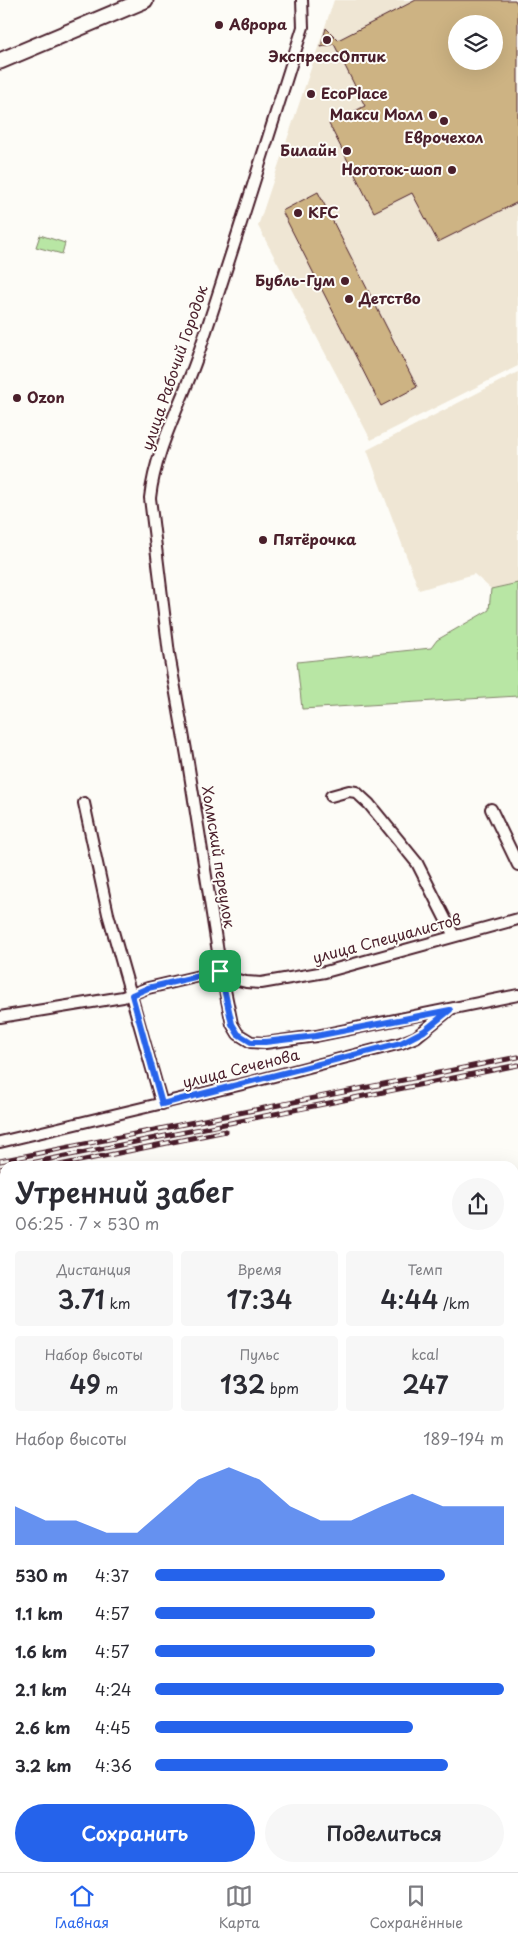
<!DOCTYPE html>
<html lang="ru">
<head>
<meta charset="utf-8">
<style>
	:root { --surface:#fff; --page:#f7f7f7; --text:#2b2b33; --muted:#7c7c81; --line:#e1e1e2; --accent:#2563eb }
	body { margin:0; font-family:"Playpen Sans",sans-serif; background:var(--page); color:var(--text); height:100vh; display:flex; flex-direction:column; font-size:19px; white-space:nowrap }
	* { box-sizing:border-box; margin:0 }
	p { font-size:16px; color:var(--muted) }
	.icon { flex:none; width:28px; height:28px; fill:none; stroke:currentColor; stroke-width:2; stroke-linecap:round; stroke-linejoin:round }
	.map { position:relative; flex:1; overflow:hidden }
	.panel { position:absolute; left:0px; top:1161px; width:519px; height:711px; display:flex; flex-direction:column; background:var(--surface); border-radius:15px 15px 0 0; box-shadow:0 5px 20px #0002 }
	.panel>* { flex:none }
	.controls { position:absolute; left:448px; top:15px; display:grid; gap:10px }
	.controls a { display:grid; place-items:center; width:55px; height:55px; border-radius:50%; background:var(--surface); box-shadow:0 5px 20px #0002; font-size:25px }
	.pin { position:absolute; display:grid; place-items:center; width:42px; height:42px; color:#fff; margin:-21px; border-radius:10px; box-shadow:0 2px 8px #0006 }
	.round { display:grid; place-items:center; flex:none; width:52px; height:52px; border-radius:26px; background:var(--page) }
	.headline { display:flex; align-items:center; justify-content:space-between; height:85px; padding:0 15px }
	h1 { font-size:28px; font-weight:600; line-height:38px }
	.stats { display:grid; grid-template-columns:repeat(3,1fr); gap:8px; height:85px; padding:5px 15px }
	.stats div { display:grid; align-content:center; border-radius:5px; background:var(--page); text-align:center }
	.stats b { font-size:25px; font-weight:600 }
	.stats small { font-size:14px; font-weight:400 }
	.stats p { font-size:14px }
	.chart { height:140px; padding:10px 15px }
	.chart p { display:flex; justify-content:space-between }
	.chart svg { width:100%; height:90px; margin-top:5px; fill:var(--accent); opacity:.7 }
	.primary-button { display:flex; gap:10px; margin-top:auto; padding:10px 15px }
	.primary-button a { flex:1; height:58px; border-radius:30px; background:var(--accent); color:#fff; font-size:20px; font-weight:600; line-height:58px; text-align:center }
	.primary-button a+a { background:var(--page); color:var(--text) }
	ul { padding:0 15px; list-style:none; font-size:16px }
	li { display:grid; grid-template-columns:80px 60px 1fr; align-items:center; height:38px }
	li i { height:12px; border-radius:6px; background:var(--accent) }
	.tab-bar { display:flex; justify-content:space-around; align-items:center; height:70px; border-top:1px solid var(--line); background:var(--surface); font-size:14px; color:var(--muted) }
	.tab-bar a { display:grid; justify-items:center; gap:2px }
	.tab-bar .selected { color:var(--accent) }
	.map>svg:first-child { display:block }
</style>
</head>
<body>
<div class="map">
<svg width="518" height="1872" viewBox="0 0 518 1872">
	<rect width="100%" height="100%" fill="#fdfcf7"/>
	<filter id="ink" filterUnits="userSpaceOnUse"><feTurbulence type="fractalNoise" baseFrequency=".02" numOctaves="2"/><feDisplacementMap in="SourceGraphic" scale="10" xChannelSelector="R" yChannelSelector="G"/><feConvolveMatrix kernelMatrix="1 2 1 2 8 2 1 2 1" color-interpolation-filters="sRGB"/></filter>
	<g filter="url(#ink)">
		<g fill="#efe6d4" fill-rule="evenodd">
			<path d="M 334,0 L 518,0 L 518,366 L 371,440 L 258,226 ZM 456,24 L 494,24 L 494,61 L 456,61 Z"/>
			<path d="M 518,372 L 518,583 L 491,589 L 474,574 L 419,590 L 367,450 Z"/>
			<path d="M 518,1287 L 518,1643 L 514,1627 L 514,1288 Z"/>
			<path d="M 5,1435 L 5,1689 L 0,1670 L 0,1436 Z"/>
			<path d="M 0,1679 L 5,1697 L 5,1868 L 52,1868 L 54,1872 L 0,1872 Z"/>
			<path d="M 54,1868 L 355,1868 L 338,1872 L 55,1872 Z"/>
		</g>
		<g fill="#b8e6a4" stroke="#818268">
			<path d="M 40,235 L 65,243 L 62,254 L 36,247 Z"/>
			<path d="M 518,583 L 518,696 L 302,709 L 297,662 L 431,648 L 437,640 L 489,610 L 491,589 Z"/>
		</g>
		<g fill="#cdb383" stroke="#4a1f2b" fill-rule="evenodd">
			<path d="M 416,0 L 515,0 L 518,6 L 518,202 L 438,242 L 412,193 L 374,212 L 329,124 L 365,106 L 334,44 L 321,47 L 326,28 L 338,40 ZM 456,24 L 494,24 L 494,61 L 456,61 Z"/>
			<path d="M 318,192 L 417,387 L 381,406 L 282,211 Z"/>
		</g>
		<g fill="none" stroke-linecap="round" stroke-linejoin="round">
			<g stroke="#4a1f2b" stroke-width="14">
				<g id="minor">
					<path d="M 302,0 L 303,27 C 268,137 234,248 197,358 C 181,404 155,450 150,498 L 169,654 L 187,756 L 221,971 L 232,1024 L 238,1034 L 251,1042 L 265,1043 L 316,1036 L 518,995"/>
					<path d="M 331,796 L 349,791 L 356,792 L 369,804 L 417,863 L 454,936"/>
					<path d="M 84,803 L 108,914 L 162,1104"/>
					<path d="M 491,809 L 518,865"/>
					<path d="M 0,1017 L 123,997 L 148,988 L 221,971 L 234,979 L 246,982 L 261,983 L 325,972 L 518,919"/>
					<path d="M 0,1142 L 251,1082 L 401,1043 L 416,1037 L 447,1012"/>
					<path d="M 0,1526 L 2,1528 L 5,1528"/>
				</g>
			</g>
			<g stroke="#4a1f2b" stroke-width="19">
				<path id="secondary" d="M 0,61 L 145,0"/>
			</g>
			<g stroke="#4a1f2b" stroke-width="21">
				<g id="trunk">
					<path d="M 514,1268 L 518,1267"/>
					<path d="M 0,1420 L 5,1418"/>
				</g>
			</g>
			<use href="#minor" stroke="#fdfcf7" stroke-width="10"/>
			<use href="#secondary" stroke="#fdfcf7" stroke-width="15"/>
			<use href="#trunk" stroke="#fdfcf7" stroke-width="18"/>
			<g stroke="#4a1f2b" stroke-width="5">
				<g id="rail">
					<path d="M 0,1161 L 518,1057"/>
					<path d="M 16,1166 L 518,1065"/>
					<path d="M 55,1166 L 226,1131"/>
					<path d="M 0,1169 L 5,1168"/>
					<path d="M 0,1177 L 5,1176"/>
				</g>
			</g>
			<use href="#rail" stroke="#fdfcf7" stroke-width="3" stroke-dasharray="9" stroke-linecap="butt"/>
		</g>
	</g>
	<g fill="none" stroke-linecap="round" stroke-linejoin="round" filter="url(#ink)">
		<g stroke="#fff" stroke-width="10">
			<path id="route" d="M 220,971 L 232,1024 L 238,1034 L 251,1042 L 265,1042 L 316,1036 L 450,1010 L 424,1031 L 401,1043 L 162,1104 L 132,995 L 148,988 Z"/>
		</g>
		<use href="#route" stroke="#2563eb" stroke-width="6"/>
	</g>
	<g fill="#4a1f2b" stroke="#fdfcf7" stroke-width="2">
		<circle cx="219" cy="25" r="5"/>
		<circle cx="327" cy="40" r="5"/>
		<circle cx="311" cy="94" r="5"/>
		<circle cx="433" cy="115" r="5"/>
		<circle cx="444" cy="121" r="5"/>
		<circle cx="347" cy="151" r="5"/>
		<circle cx="452" cy="170" r="5"/>
		<circle cx="298" cy="213" r="5"/>
		<circle cx="345" cy="281" r="5"/>
		<circle cx="349" cy="299" r="5"/>
		<circle cx="17" cy="398" r="5"/>
		<circle cx="263" cy="540" r="5"/>
	</g>
	<g text-anchor="middle" stroke-width="4" stroke-linejoin="round" paint-order="stroke">
		<g font-size="15" font-weight="bold" fill="#4a1f2b" stroke="#fdfcf7" text-anchor="start">
			<text x="229" y="30">Аврора</text>
			<text x="327" y="62" text-anchor="middle">ЭкспрессОптик</text>
			<text x="321" y="99">EcoPlace</text>
			<text x="423" y="120" text-anchor="end">Макси Молл</text>
			<text x="444" y="143" text-anchor="middle">Еврочехол</text>
			<text x="337" y="156" text-anchor="end">Билайн</text>
			<text x="442" y="175" text-anchor="end">Ноготок-шоп</text>
			<text x="308" y="218">KFC</text>
			<text x="335" y="286" text-anchor="end">Бубль-Гум</text>
			<text x="359" y="304">Детство</text>
			<text x="27" y="403">Ozon</text>
			<text x="273" y="545">Пятёрочка</text>
		</g>
		<g font-size="15" fill="#4a1f2b" stroke="#fdfcf7">
			<text transform="translate(175 368) rotate(-71)" y="5">улица Рабочий Городок</text>
			<text transform="translate(218 857) rotate(81)" y="5">Холмский переулок</text>
			<text transform="translate(387 939) rotate(-15)" y="5">улица Специалистов</text>
			<text transform="translate(241 1069) rotate(-14)" y="5">улица Сеченова</text>
		</g>
	</g>
</svg>
<div class="controls">
<a><svg class="icon" aria-label="layers" viewBox="0 0 24 24"><path d="M12 4l9 5-9 5-9-5zM3 14l9 5 9-5"/></svg></a>
</div>
<div class="pin" style="left:220px;top:971px;background:#1e9e55"><svg class="icon" aria-label="arrive" viewBox="0 0 24 24"><path d="M6 21V4h12l-3 4 3 4H6"/></svg></div>
<section class="panel">
<div class="headline"><div><h1>Утренний забег</h1><p>06:25 · 7 × 530 m</p></div><a class="round"><svg class="icon" aria-label="share" viewBox="0 0 24 24"><path d="M12 15V3M7 8l5-5 5 5M5 13v7h14v-7"/></svg></a></div>
<div class="stats">
<div><p>Дистанция</p><b>3.71<small> km</small></b></div>
<div><p>Время</p><b>17:34</b></div>
<div><p>Темп</p><b>4:44<small> /km</small></b></div>
</div>
<div class="stats">
<div><p>Набор высоты</p><b>49<small> m</small></b></div>
<div><p>Пульс</p><b>132<small> bpm</small></b></div>
<div><p>kcal</p><b>247</b></div>
</div>
<div class="chart"><p><span>Набор высоты</span>189–194 m</p>
<svg viewBox="0 0 160 44" preserveAspectRatio="none"><path d="M0 44V25L10 32L20 32L30 38L40 38L50 25L60 12L70 6L80 12L90 25L100 32L110 32L120 25L130 19L140 25L150 25L160 25V44z"/></svg>
</div>
<ul>
<li><b>530 m</b>4:37<i style="width:83%"></i></li>
<li><b>1.1 km</b>4:57<i style="width:63%"></i></li>
<li><b>1.6 km</b>4:57<i style="width:63%"></i></li>
<li><b>2.1 km</b>4:24<i style="width:100%"></i></li>
<li><b>2.6 km</b>4:45<i style="width:74%"></i></li>
<li><b>3.2 km</b>4:36<i style="width:84%"></i></li>
</ul>
<div class="primary-button"><a>Сохранить</a><a>Поделиться</a></div>
</section>
</div>
<nav class="tab-bar">
<a class="selected"><svg class="icon" aria-label="home" viewBox="0 0 24 24"><path d="M3 11l9-7 9 7M6 9v11h12V9"/></svg>Главная</a>
<a><svg class="icon" aria-label="map" viewBox="0 0 24 24"><path d="M3 6l6-2 6 2 6-2v14l-6 2-6-2-6 2zM9 4v14M15 6v14"/></svg>Карта</a>
<a><svg class="icon" aria-label="saved" viewBox="0 0 24 24"><path d="M7 4h10v16l-5-4-5 4z"/></svg>Сохранённые</a>
</nav>
</body>
</html>
